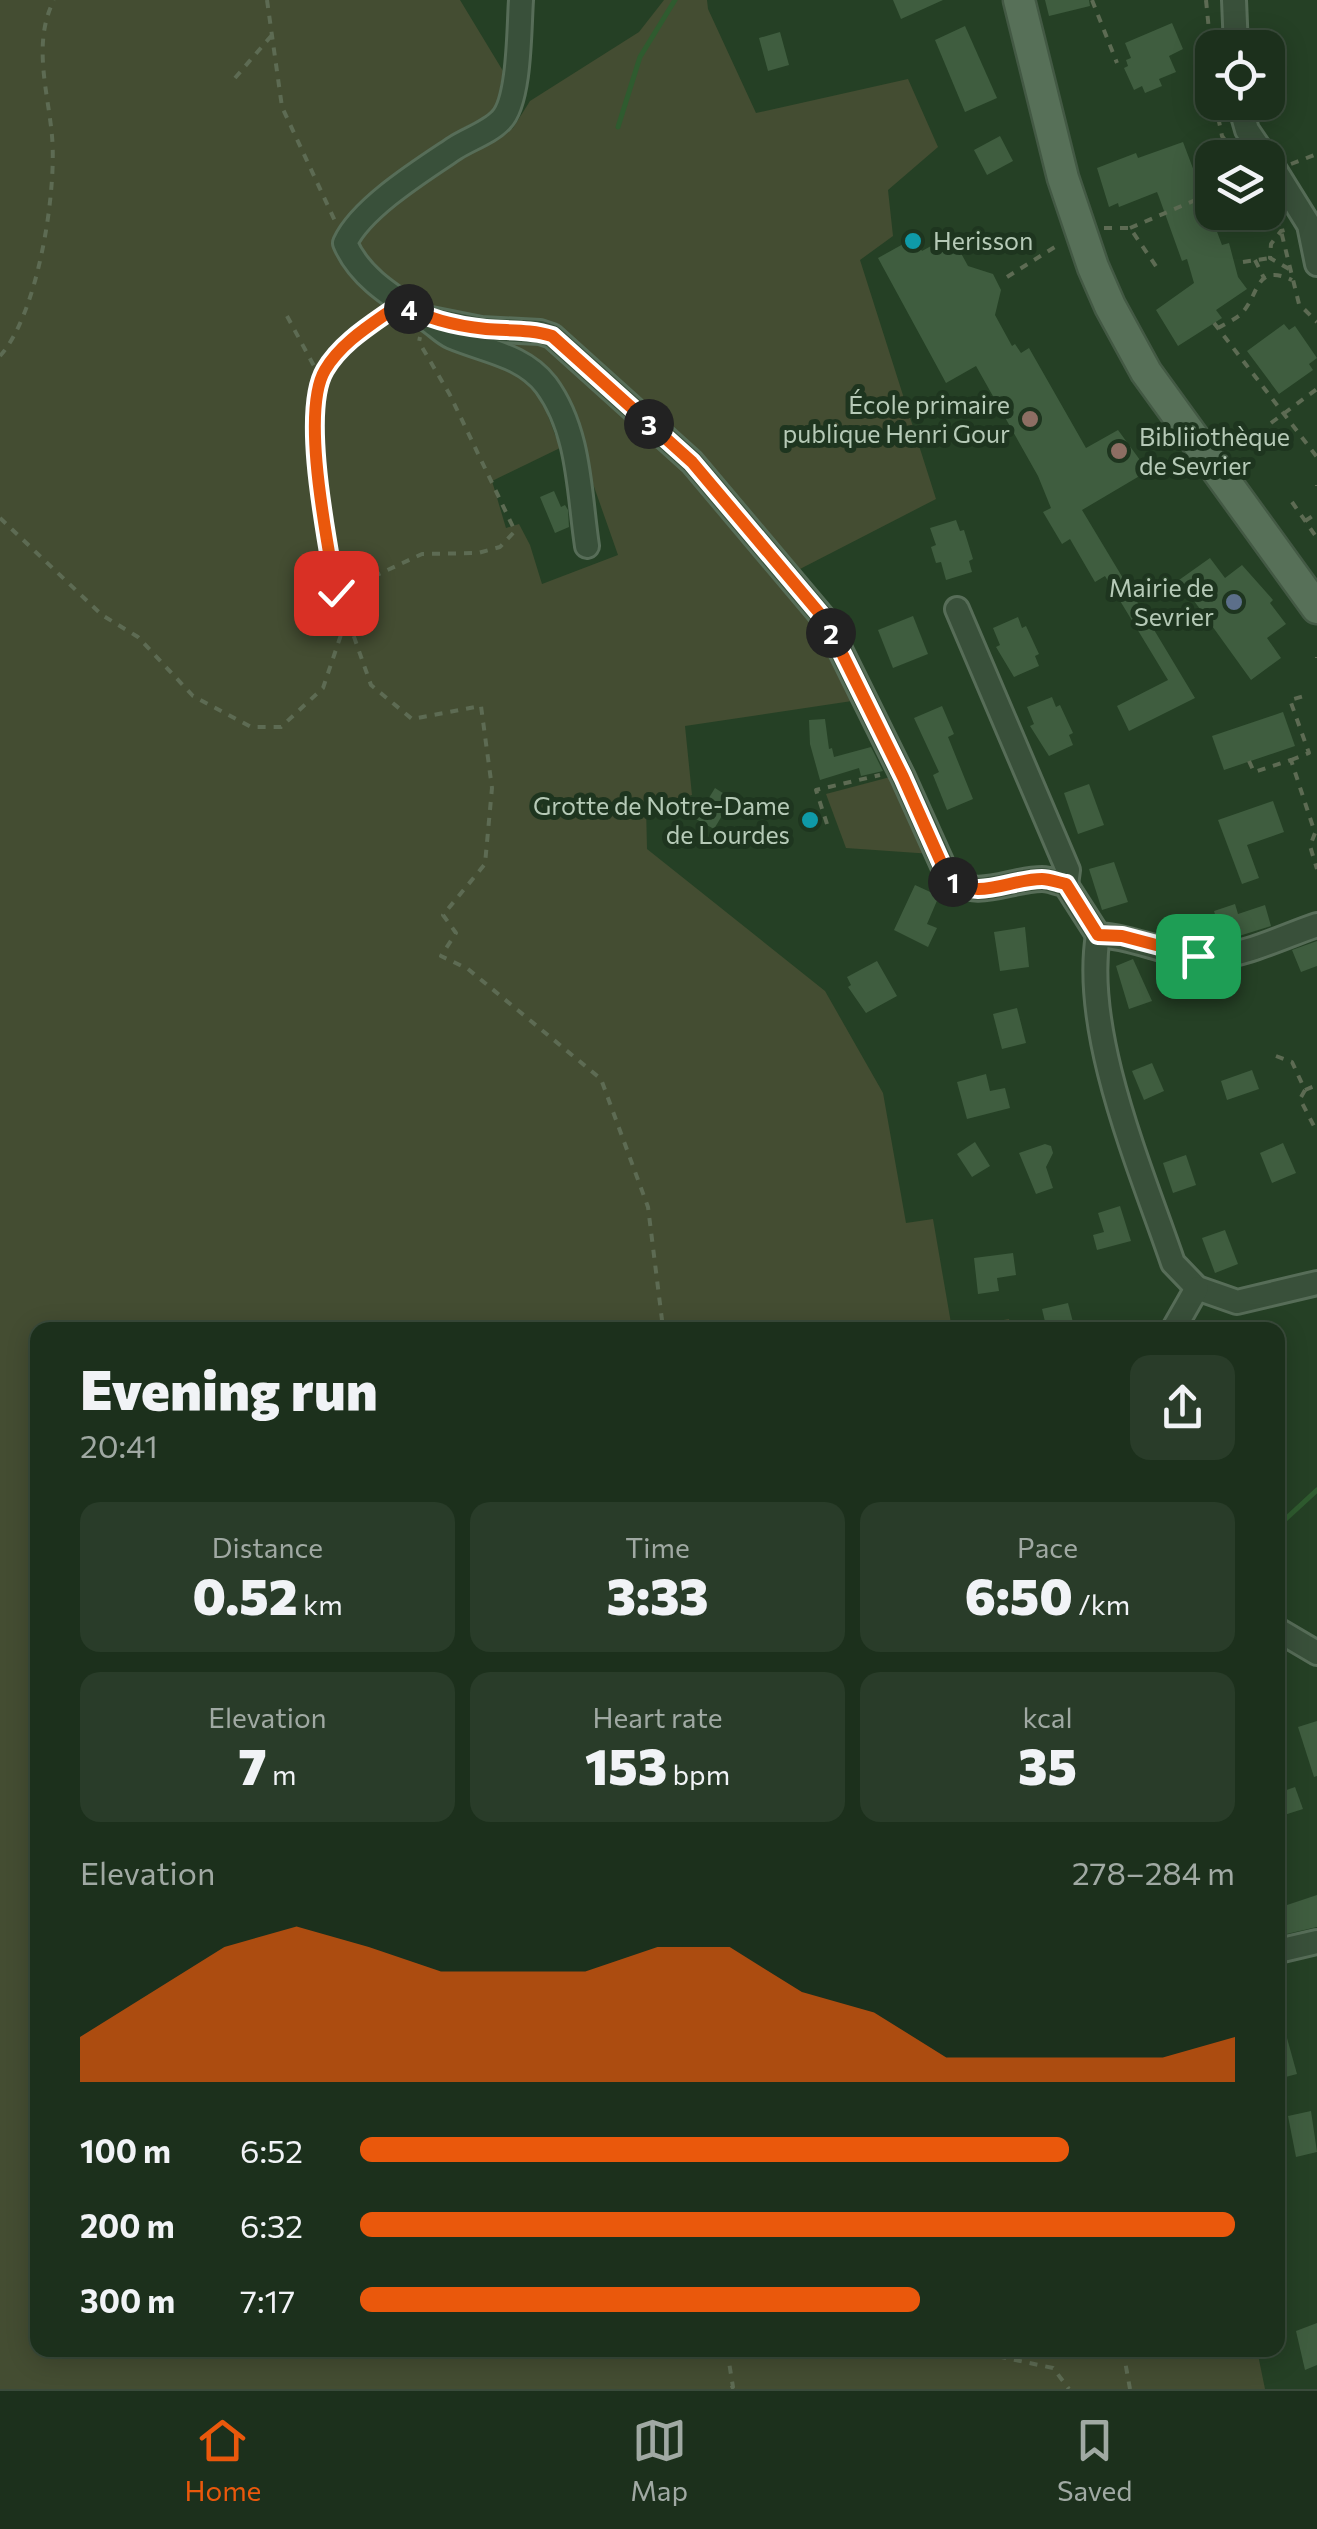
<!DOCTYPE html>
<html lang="en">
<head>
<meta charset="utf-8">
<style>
	:root { --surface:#1c301c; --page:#293c29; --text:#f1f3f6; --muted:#a0a9a3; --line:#3a4b3b; --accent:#ea580c }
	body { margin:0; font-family:Commissioner,sans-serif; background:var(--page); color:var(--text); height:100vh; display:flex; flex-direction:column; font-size:38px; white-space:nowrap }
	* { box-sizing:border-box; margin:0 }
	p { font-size:32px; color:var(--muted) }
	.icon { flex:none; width:55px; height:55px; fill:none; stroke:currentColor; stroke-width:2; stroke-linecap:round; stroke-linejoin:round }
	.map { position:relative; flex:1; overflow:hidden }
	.sheet { position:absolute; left:30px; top:1322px; width:1255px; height:1035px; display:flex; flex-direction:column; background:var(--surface); border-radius:20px; box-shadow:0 5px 25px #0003,0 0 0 2px var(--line) }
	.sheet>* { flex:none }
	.fabs { position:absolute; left:1195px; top:30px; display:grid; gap:20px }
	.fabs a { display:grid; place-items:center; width:90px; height:90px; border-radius:20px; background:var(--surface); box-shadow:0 5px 25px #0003,0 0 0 2px var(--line); font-size:50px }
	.pin { position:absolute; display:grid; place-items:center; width:85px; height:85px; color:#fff; margin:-42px; border-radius:20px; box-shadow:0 5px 15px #0006 }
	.km { position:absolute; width:50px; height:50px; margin:-25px; border-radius:50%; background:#222; color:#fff; font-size:28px; line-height:50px; text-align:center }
	.round { display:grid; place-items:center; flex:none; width:105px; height:105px; border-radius:20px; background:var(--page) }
	.headline { display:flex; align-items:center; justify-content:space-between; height:170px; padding:0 50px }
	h1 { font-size:55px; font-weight:800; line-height:75px }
	.metrics { display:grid; grid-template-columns:repeat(3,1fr); gap:15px; height:170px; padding:10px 50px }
	.metrics div { display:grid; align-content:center; border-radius:20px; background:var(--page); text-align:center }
	.metrics b { font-size:50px; font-weight:800 }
	.metrics small { font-size:28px; font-weight:400 }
	.metrics p { font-size:28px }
	.chart { height:280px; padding:20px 50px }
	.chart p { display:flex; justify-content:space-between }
	.chart svg { width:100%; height:180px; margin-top:10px; fill:var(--accent); opacity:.7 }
	ul { padding:0 50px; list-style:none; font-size:32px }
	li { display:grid; grid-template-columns:160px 120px 1fr; align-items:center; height:75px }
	li i { height:25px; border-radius:12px; background:var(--accent) }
	.menu { display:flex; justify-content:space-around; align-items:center; height:140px; border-top:2px solid var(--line); background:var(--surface); font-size:28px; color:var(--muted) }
	.menu a { display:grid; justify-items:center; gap:5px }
	.menu .on { color:var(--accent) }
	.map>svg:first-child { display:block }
</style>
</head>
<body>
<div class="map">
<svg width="1317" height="2389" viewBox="0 0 1317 2389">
	<rect width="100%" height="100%" fill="#254025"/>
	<g fill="#444d32" fill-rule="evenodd">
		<path d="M 0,0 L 460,0 L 503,71 L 496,111 L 463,128 L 470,152 L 513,128 L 530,101 L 639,32 L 664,0 L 707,0 L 708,9 L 756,113 L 908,79 L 938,147 L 888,190 L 893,236 L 860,260 L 936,499 L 800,569 L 852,701 L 685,726 L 692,795 L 646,805 L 647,849 L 825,991 L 883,1093 L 906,1223 L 933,1219 L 952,1329 L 1009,1319 L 1011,1330 L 38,1330 L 38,2350 L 1257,2350 L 1265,2389 L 0,2389 ZM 538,389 L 566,407 L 618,555 L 542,584 L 530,545 L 519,524 L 506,528 L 492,481 L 560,448 Z"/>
		<path d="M 894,776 L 932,854 L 846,848 L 826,794 Z"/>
	</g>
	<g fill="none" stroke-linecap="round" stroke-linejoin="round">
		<g stroke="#2f5b2f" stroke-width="5">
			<path d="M 618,127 L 640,57 L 675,0"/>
			<path d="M 1278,1526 L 1317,1490"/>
		</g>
	</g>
	<g fill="#3f5d3f">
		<path d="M 893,0 L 943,0 L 901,19 Z"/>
		<path d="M 1045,0 L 1089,0 L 1090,6 L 1049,16 Z"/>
		<path d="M 1172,23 L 1183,49 L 1169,56 L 1176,72 L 1159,79 L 1162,86 L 1145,93 L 1142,86 L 1134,90 L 1124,68 L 1128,66 L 1126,60 L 1131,58 L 1125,43 Z"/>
		<path d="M 965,26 L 997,98 L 965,112 L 935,40 Z"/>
		<path d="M 780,32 L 789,65 L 768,71 L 759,38 Z"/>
		<path d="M 1000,136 L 1013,161 L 987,175 L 974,150 Z"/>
		<path d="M 1183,142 L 1222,245 L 1229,243 L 1238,277 L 1247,289 L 1216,310 L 1222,318 L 1178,346 L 1156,310 L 1194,283 L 1187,259 L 1182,261 L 1159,197 L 1157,192 L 1119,207 L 1118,203 L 1109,207 L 1097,168 L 1136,153 L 1138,158 Z"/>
		<path d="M 951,235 L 968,266 L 993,274 L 1001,290 L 995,315 L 1012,346 L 1015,344 L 1021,353 L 1029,348 L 1086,448 L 1118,430 L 1148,471 L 1082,510 L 1195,698 L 1129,731 L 1117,706 L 1168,680 L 1105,576 L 1095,582 L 1070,539 L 1062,544 L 1043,512 L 1051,508 L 1038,476 L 976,366 L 946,383 L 878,258 L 914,238 L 922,251 Z"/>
		<path d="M 1284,324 L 1289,330 L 1295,326 L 1317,358 L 1309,364 L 1313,370 L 1279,394 L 1247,351 Z"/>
		<path d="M 554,491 L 561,507 L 565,505 L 568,510 L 569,527 L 555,533 L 540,497 Z"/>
		<path d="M 956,520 L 960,531 L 964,530 L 973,559 L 969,561 L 972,572 L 946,580 L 941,562 L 936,563 L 931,547 L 936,545 L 930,528 Z"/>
		<path d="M 1210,558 L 1225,578 L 1242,565 L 1273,600 L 1270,603 L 1286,624 L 1267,638 L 1281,658 L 1251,680 L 1179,580 Z"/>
		<path d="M 913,616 L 928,654 L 893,668 L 878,630 Z"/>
		<path d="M 1018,617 L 1022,628 L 1026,626 L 1039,654 L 1035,656 L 1039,666 L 1014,677 L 996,647 L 1000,645 L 993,628 Z"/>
		<path d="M 1052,697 L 1056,707 L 1060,705 L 1073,733 L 1069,735 L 1073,745 L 1049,756 L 1030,726 L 1034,724 L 1027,707 Z"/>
		<path d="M 942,706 L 954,734 L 948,737 L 973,799 L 947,810 L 933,775 L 939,772 L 914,718 Z"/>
		<path d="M 1283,712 L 1295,746 L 1224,770 L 1212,736 Z"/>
		<path d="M 825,719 L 829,749 L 832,748 L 834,757 L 871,747 L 883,771 L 861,776 L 859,768 L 820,780 L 810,744 L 809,720 Z"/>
		<path d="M 1089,784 L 1104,825 L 1078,834 L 1064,793 Z"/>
		<path d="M 715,788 L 732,799 L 714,829 L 696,819 Z"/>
		<path d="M 1273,801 L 1284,832 L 1247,845 L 1259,878 L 1242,884 L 1218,820 Z"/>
		<path d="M 1114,862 L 1128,902 L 1102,910 L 1089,869 Z"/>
		<path d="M 915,885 L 939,896 L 927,924 L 937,928 L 928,947 L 894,930 Z"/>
		<path d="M 1235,904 L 1238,914 L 1265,905 L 1271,926 L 1223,941 L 1214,911 Z"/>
		<path d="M 1025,927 L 1029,967 L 1000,971 L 994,932 Z"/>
		<path d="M 1317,941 L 1317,966 L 1301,972 L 1292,950 Z"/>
		<path d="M 1133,959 L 1152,1001 L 1129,1009 L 1116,966 Z"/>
		<path d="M 877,961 L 897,996 L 866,1013 L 848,987 L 851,985 L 847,977 Z"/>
		<path d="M 1017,1008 L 1026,1043 L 1002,1049 L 993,1014 Z"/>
		<path d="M 1152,1063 L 1164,1091 L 1144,1100 L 1132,1071 Z"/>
		<path d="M 1252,1070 L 1259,1089 L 1227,1100 L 1221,1081 Z"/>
		<path d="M 986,1074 L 990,1091 L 1005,1088 L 1010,1108 L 967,1119 L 957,1082 Z"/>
		<path d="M 975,1142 L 990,1166 L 972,1177 L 957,1154 Z"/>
		<path d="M 1283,1143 L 1296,1173 L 1272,1183 L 1260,1153 Z"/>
		<path d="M 1045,1144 L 1051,1146 L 1053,1153 L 1046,1167 L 1053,1188 L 1036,1194 L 1019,1153 Z"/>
		<path d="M 1186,1155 L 1196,1185 L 1173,1193 L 1163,1163 Z"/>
		<path d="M 1120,1206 L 1131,1241 L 1097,1250 L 1093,1235 L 1104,1232 L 1098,1213 Z"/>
		<path d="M 1225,1230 L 1238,1264 L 1215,1273 L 1202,1238 Z"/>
		<path d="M 1013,1253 L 1016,1275 L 997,1278 L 999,1291 L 978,1294 L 974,1258 Z"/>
		<path d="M 1068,1303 L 1075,1330 L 1047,1330 L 1042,1309 Z"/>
		<path d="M 1317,1721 L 1317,1776 L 1314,1777 L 1298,1727 Z"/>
		<path d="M 1295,1787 L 1303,1809 L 1278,1817 L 1278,1793 Z"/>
		<path d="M 1317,1895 L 1317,1927 L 1278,1936 L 1278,1908 Z"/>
		<path d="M 1282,2020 L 1297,2074 L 1278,2079 L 1278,2021 Z"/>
		<path d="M 1311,2111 L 1317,2152 L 1296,2157 L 1288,2116 Z"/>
		<path d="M 1317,2323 L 1317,2365 L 1305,2370 L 1296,2331 Z"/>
	</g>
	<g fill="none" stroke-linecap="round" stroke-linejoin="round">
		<g stroke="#576d58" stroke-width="28">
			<g id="minor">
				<path d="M 521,0 C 519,28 520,101 501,120 C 490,132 469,139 455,148 C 422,170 361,208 345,243 C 360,279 397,299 427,319 C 436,325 443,333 452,337 C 485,351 523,355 546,385 C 580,431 579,493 587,546"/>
				<path d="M 1234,0 L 1236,48"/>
				<path d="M 1239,102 L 1247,130 L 1266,158"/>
				<path d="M 1268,159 L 1309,225 L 1317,264"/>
				<path d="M 426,318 L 481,329 L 540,332 L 552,336 L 692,462 L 826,621 L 903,777 L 948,877 C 976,902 1009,879 1042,879 C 1050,879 1059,883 1066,885 L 1098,935 C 1137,937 1176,959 1213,957 C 1244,956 1287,935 1317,925"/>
				<path d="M 957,609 L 1068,870 L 1066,885"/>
				<path d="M 1098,935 C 1082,1034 1141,1169 1173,1263 L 1197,1288 L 1237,1302 L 1317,1283"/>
				<path d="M 1173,1330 L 1197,1288"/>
				<path d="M 1278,1630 L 1317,1653"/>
				<path d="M 1278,1951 L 1317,1942"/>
			</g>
		</g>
		<g stroke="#435944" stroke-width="35">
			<path id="major" d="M 1019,0 L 1063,178 L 1093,267 L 1110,306 L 1146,372 L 1317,608"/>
		</g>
		<g stroke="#5d6b53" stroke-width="4" stroke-dasharray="8 8" stroke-linecap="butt">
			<path d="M 267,0 L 282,107 L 335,221"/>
			<path d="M 1092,0 L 1117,63"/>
			<path d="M 1206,0 L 1212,61"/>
			<path d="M 235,78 L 272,35"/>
			<path d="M 1215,102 L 1222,136 L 1238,158"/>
			<path d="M 1291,164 L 1317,154"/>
			<path d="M 1268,205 L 1281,231 L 1299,304 L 1317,322"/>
			<path d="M 1104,228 L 1130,228 L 1160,272"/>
			<path d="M 1130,228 L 1212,193"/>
			<path d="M 1255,260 L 1264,278"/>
			<path d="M 1243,262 L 1270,258"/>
			<path d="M 1289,269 L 1270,258 L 1271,244 L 1281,231 L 1289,229"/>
			<path d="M 1007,277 L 1058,245"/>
			<path d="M 287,316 L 321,379"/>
			<path d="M 1214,323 L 1317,457"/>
			<path d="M 1218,328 C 1225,324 1234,320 1240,315 C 1260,296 1254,262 1292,280"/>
			<path d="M 0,356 C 38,314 57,192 52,136 C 48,91 32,43 54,0"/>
			<path d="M 1271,423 L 1317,389"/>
			<path d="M 1317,485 L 1317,486"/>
			<path d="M 1292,502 L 1317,538"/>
			<path d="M 0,518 L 102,615 L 138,637 L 193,696 L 251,727 L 281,727 L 323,688 L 347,617 L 371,685 L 412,719 L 481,706 L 492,788 L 485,864 L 443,915 L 456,933 L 441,956 L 468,969 L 601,1079 L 648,1207 L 662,1320 L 656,1330"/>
			<path d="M 1305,521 L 1317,513"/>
			<path d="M 348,616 L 366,580 L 422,554 L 478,553 L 500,547 L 515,531 L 450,395 L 419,342 L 420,337"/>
			<path d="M 347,617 C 326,571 302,418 324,373 C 335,350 364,327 385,315"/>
			<path d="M 1317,657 L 1317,658"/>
			<path d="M 1291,760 L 1309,753 L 1290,700 L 1308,695"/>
			<path d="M 1249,761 L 1254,772 L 1291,760 L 1315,833 L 1310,846 L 1317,869"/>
			<path d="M 827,824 L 816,790 L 880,775"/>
			<path d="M 1276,1056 L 1292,1062 L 1305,1090 L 1317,1085"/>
			<path d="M 1305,1090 L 1300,1099 L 1317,1132"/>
			<path d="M 727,2350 L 733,2387 L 729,2389"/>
			<path d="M 985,2350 L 987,2354 L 1053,2368 L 1069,2389"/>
			<path d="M 1123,2350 L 1130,2389"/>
		</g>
		<use href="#minor" stroke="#39503a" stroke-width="22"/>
		<use href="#major" stroke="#577058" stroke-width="30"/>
	</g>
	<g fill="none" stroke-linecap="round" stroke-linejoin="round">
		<g stroke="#fff" stroke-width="20">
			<path id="route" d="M 336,593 C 328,544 300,412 325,370 C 342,341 374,323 400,304 C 427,319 456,326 486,329 C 508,331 531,329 552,336 L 692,462 L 826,621 L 903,777 L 948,878 C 977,902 1009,879 1042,879 C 1050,879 1059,883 1066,884 L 1098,935 L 1122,936 L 1198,956"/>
		</g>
		<use href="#route" stroke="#ea580c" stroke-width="12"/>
	</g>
	<g fill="#0f9aa8" stroke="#1e351f" stroke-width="4">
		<circle cx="913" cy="241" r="10"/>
		<circle cx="810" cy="820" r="10"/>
	</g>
	<g fill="#8d6e63" stroke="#1e351f" stroke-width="4">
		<circle cx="1030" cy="419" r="10"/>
		<circle cx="1119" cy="451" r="10"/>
	</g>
	<circle fill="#5c6f8a" stroke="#1e351f" stroke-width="4" cx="1234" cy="602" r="10"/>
	<g text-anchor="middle" stroke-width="10" stroke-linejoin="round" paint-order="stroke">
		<g font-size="25" fill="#b6cab7" stroke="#1e351f" text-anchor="end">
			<text x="933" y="250" text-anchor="start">Herisson</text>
			<text x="1010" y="414">École primaire<tspan x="1010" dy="29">publique Henri Gour</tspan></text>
			<text x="1139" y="446" text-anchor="start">Bibliiothèque<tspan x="1139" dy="29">de Sevrier</tspan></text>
			<text x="1214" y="597">Mairie de<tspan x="1214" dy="29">Sevrier</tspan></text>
			<text x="790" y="815">Grotte de Notre-Dame<tspan x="790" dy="29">de Lourdes</tspan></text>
		</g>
	</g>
</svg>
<div class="fabs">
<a><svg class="icon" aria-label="locate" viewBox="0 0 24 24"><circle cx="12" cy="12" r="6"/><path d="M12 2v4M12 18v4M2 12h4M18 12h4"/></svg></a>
<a><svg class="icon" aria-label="layers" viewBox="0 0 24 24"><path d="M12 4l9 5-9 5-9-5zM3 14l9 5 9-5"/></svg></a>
</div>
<div class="pin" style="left:1198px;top:956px;background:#1e9e55"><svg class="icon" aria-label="arrive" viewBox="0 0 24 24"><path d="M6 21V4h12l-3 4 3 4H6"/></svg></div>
<div class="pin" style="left:336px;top:593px;background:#d93025"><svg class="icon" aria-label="check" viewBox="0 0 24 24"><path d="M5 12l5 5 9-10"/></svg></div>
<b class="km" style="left:953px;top:882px">1</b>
<b class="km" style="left:831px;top:633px">2</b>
<b class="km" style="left:649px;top:424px">3</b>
<b class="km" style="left:409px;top:309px">4</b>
<section class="sheet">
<div class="headline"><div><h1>Evening run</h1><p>20:41</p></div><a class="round"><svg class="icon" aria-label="share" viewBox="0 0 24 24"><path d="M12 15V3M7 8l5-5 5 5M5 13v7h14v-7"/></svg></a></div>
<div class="metrics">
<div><p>Distance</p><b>0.52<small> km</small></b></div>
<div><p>Time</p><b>3:33</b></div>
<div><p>Pace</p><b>6:50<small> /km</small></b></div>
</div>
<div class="metrics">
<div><p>Elevation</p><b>7<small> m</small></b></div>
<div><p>Heart rate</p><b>153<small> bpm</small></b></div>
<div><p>kcal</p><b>35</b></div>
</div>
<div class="chart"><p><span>Elevation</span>278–284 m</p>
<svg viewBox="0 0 160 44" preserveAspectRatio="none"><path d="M0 44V33L10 22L20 11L30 6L40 11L50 17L60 17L70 17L80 11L90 11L100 22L110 27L120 38L130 38L140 38L150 38L160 33V44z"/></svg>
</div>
<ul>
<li><b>100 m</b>6:52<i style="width:81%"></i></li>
<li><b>200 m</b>6:32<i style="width:100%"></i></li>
<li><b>300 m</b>7:17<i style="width:64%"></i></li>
</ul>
</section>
</div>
<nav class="menu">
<a class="on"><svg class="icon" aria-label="home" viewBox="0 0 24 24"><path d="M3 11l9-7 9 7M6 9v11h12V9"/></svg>Home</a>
<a><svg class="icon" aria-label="map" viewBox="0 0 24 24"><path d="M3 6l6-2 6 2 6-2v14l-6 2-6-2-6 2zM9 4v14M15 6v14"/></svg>Map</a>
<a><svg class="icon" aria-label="saved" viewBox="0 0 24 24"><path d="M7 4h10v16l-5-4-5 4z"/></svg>Saved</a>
</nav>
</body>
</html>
